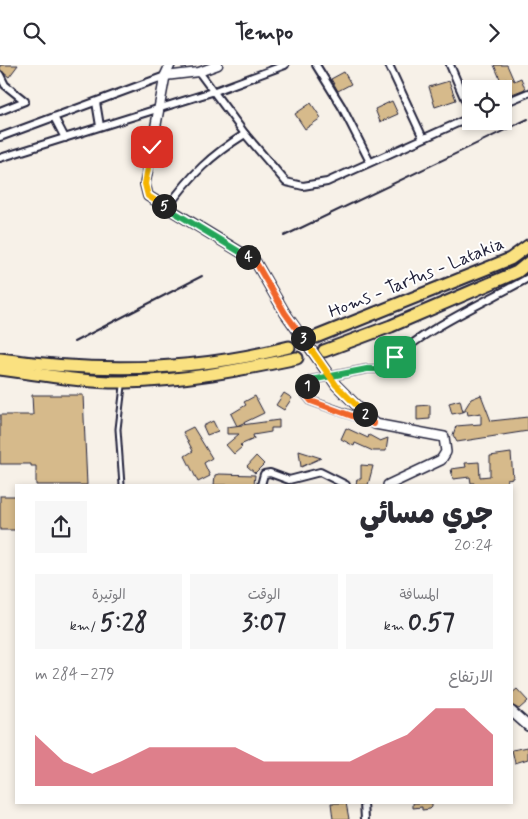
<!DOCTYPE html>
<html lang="ar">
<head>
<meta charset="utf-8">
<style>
	:root { --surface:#fff; --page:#f7f7f7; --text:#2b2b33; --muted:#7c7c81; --accent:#d1495b }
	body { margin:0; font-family:Mynerve,"Playpen Sans Arabic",sans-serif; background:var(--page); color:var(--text); direction:rtl; height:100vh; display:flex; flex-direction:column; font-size:19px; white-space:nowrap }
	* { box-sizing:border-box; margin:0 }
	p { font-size:16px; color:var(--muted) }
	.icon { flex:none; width:28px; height:28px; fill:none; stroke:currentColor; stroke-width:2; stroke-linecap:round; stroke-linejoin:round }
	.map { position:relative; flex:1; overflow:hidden; direction:ltr }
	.drawer { position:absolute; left:15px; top:419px; width:498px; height:320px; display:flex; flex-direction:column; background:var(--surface); border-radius:0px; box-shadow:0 2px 8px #0003; direction:rtl }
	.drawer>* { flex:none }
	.fabs { position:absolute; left:462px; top:15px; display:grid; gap:10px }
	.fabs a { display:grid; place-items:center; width:50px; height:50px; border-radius:0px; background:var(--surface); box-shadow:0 2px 8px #0003; font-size:25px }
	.pin { position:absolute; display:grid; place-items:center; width:42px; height:42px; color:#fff; margin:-21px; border-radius:10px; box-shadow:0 2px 8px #0006 }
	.km { position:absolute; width:25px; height:25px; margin:-12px; border-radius:50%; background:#222; color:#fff; font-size:14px; line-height:25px; text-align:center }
	.round { display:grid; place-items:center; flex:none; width:52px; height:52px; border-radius:0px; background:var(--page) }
	.headline { display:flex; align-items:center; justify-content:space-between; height:85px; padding:0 20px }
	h1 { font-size:28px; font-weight:800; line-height:38px }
	.stats { display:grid; grid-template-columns:repeat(3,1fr); gap:8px; height:85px; padding:5px 20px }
	.stats div { display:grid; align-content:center; border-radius:0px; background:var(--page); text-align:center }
	.stats b { font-size:25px; font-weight:800 }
	.stats small { font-size:14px; font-weight:400 }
	.stats p { font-size:14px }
	.chart { height:140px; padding:10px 20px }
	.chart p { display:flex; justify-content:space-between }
	.chart svg { width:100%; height:90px; margin-top:5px; fill:var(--accent); opacity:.7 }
	header { display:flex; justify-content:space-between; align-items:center; height:65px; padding:0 20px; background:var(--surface); font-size:22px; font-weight:800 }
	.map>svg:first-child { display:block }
</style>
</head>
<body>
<header><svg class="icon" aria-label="forward" viewBox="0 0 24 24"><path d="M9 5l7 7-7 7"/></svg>Tempo<svg class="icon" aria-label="search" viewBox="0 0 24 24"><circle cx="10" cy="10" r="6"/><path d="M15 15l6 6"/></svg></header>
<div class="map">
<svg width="528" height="754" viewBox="0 0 528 754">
	<rect width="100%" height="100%" fill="#f7f1e8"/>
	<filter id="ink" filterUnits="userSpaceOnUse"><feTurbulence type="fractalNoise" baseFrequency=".02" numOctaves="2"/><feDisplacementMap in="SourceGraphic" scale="10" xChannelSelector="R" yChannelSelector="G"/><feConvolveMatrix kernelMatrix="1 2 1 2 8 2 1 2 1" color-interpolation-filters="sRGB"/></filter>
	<g filter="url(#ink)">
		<g fill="#d6ba8b" stroke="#22223b">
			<path d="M 0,0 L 18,0 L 9,12 L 0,5 Z"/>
			<path d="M 494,0 L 507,0 L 514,16 L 521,13 L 525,24 L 512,29 L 506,14 L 501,16 Z"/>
			<path d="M 344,7 L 351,19 L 338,26 L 331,14 Z"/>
			<path d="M 449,16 L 456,35 L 435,42 L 429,22 Z"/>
			<path d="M 392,36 L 398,49 L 380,57 L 375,44 Z"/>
			<path d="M 311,38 L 321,53 L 305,64 L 295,49 Z"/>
			<path d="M 284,328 L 292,333 L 284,345 L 276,340 Z"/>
			<path d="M 32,330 L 83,330 L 87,420 L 36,420 L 36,401 L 31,401 L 31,399 L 0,399 L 0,350 L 33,350 Z"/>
			<path d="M 481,330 L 491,356 L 528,352 L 528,366 L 457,377 L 453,370 L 456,361 L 481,359 L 481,348 L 468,350 L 467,345 L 463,347 L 471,334 Z"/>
			<path d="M 255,331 L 264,348 L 237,361 L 231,349 L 246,340 L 244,337 Z"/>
			<path d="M 460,335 L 463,347 L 452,349 L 449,338 Z"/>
			<path d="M 430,340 L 430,354 L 417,355 L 417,341 Z"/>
			<path d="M 279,355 L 279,363 L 271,363 L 271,367 L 253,370 L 254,374 L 240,380 L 242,382 L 234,389 L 226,380 L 239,369 L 227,369 L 227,362 Z"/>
			<path d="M 213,356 L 218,366 L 207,370 L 203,361 Z"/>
			<path d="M 193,362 L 212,393 L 204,398 L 210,411 L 198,417 L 185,391 L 193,386 L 183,367 Z"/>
			<path d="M 346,363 L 368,373 L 369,370 L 380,376 L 388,373 L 386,386 L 373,386 L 355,378 L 354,381 L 341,374 Z"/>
			<path d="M 299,386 L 321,393 L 301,402 Z"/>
			<path d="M 511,388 L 513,413 L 507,414 L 508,420 L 474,420 L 474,418 L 471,418 L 470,412 L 453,414 L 451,404 L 466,402 L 465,398 L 479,397 L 480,412 L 490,411 L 490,391 Z"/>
			<path d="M 256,391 L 264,399 L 255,408 L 247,401 Z"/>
			<path d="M 361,400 L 373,401 L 368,420 L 356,420 L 357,414 L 361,414 Z"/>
			<path d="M 219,409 L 255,410 L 254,420 L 214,420 L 215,410 Z"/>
			<rect x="0" y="431" width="16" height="34"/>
			<path d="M 517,624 L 528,636 L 519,644 L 511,640 L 511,629 Z"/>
			<path d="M 528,682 L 528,694 L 515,698 L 512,685 Z"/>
			<path d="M 331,738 L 346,738 L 349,754 L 333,754 Z"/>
			<path d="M 413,738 L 432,738 L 432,742 L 430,744 L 422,745 L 422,742 L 413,743 Z"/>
		</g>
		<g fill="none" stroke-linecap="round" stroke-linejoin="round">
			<path stroke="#ccc8c5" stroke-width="11" stroke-dasharray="11 5.5" stroke-linecap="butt" d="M 289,282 L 314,273"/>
			<g stroke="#22223b" stroke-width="7">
				<path id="service" d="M 122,420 L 118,364 L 123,321"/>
			</g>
			<g stroke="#22223b" stroke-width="10">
				<g id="minor">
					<path d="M 316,0 L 342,42 L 370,97"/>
					<path d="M 389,0 L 423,73"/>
					<path d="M 450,0 L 471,49"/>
					<path d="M 199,7 L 245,69 L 286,117 L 303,121 L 327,117 L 471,52"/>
					<path d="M 0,10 L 5,20 L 25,36 L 0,46"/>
					<path d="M 96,37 L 100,61"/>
					<path d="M 504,38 L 528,28"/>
					<path d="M 54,52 L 65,73"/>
					<path d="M 0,72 L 165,11"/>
					<path d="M 0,93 L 215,26 L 285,0"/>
					<path d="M 167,143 C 192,109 210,91 245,69"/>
					<path d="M 371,357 L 311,336 L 303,326 L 311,315 L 367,304 L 385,304 C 416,266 485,238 528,213"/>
					<path d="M 261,420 L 264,409 L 270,408 L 289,415 L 320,407 L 346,420"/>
					<path d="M 364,738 L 365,754"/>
				</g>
			</g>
			<g stroke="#22223b" stroke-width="11">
				<path id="tertiary" d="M 165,11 L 199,7 L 218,0"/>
			</g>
			<g stroke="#22223b" stroke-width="12">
				<g id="secondary">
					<path d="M 170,0 L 165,11 L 145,119 L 148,131 L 255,196 L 285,248"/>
					<path d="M 336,320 L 375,359 L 444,372 L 446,387 L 441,395 L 388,420"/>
					<path d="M 511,646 L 528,661"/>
				</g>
			</g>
			<g stroke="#22223b" stroke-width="15">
				<g id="motorway">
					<path d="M 316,272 L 510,194 L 528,181"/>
					<path d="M 324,286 L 391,261 L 517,207 L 528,198"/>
					<path d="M 0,294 C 98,308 193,307 289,282"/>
					<path d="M 0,304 C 40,309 85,318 125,317 C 183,316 241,305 297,293"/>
				</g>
			</g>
			<use href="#service" stroke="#fff" stroke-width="3"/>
			<use href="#minor" stroke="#fff" stroke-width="6"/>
			<use href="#tertiary" stroke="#fff" stroke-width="8"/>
			<use href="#secondary" stroke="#fff" stroke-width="9"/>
			<use href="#motorway" stroke="#fae180" stroke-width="11"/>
			<g stroke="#22223b" stroke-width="2">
				<path d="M 284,171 L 528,54"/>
				<path d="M 74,277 L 202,211"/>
			</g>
			<g stroke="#22223b" stroke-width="12" stroke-linecap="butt">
				<path id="secondary-bridge" d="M 285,248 L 336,320"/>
			</g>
			<use href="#secondary-bridge" stroke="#fff" stroke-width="9"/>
		</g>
	</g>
	<g fill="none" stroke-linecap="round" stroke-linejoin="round" filter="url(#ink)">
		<g stroke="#fff" stroke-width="10">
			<path id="split-1" d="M 307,321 L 311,315 L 367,304 L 385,304 L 395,292"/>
		</g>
		<g stroke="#fff" stroke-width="10">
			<path id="split-2" d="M 307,321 L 303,326 L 311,336 L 374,359 L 365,349"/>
		</g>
		<g stroke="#fff" stroke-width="10">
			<path id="split-3" d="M 303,273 L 336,320 L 365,349"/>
		</g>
		<g stroke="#fff" stroke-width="10">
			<path id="split-4" d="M 248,192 L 255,196 L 285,248 L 303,273"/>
		</g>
		<g stroke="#fff" stroke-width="10">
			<path id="split-5" d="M 164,141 L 248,192"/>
		</g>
		<g stroke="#fff" stroke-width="10">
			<path id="split-6" d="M 152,82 L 145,119 L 148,131 L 164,141"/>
		</g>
		<use href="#split-1" stroke="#22a559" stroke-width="6"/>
		<use href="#split-2" stroke="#f0652b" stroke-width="6"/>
		<use href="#split-3" stroke="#f5b400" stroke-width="6"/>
		<use href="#split-4" stroke="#f0652b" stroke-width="6"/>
		<use href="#split-5" stroke="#22a559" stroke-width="6"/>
		<use href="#split-6" stroke="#f5b400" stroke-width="6"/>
	</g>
	<g text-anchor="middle" stroke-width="4" stroke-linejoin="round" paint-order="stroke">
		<g font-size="18" fill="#22223b" stroke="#fff">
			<text transform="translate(416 212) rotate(-22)" y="6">Homs - Tartus - Latakia</text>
		</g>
	</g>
</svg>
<div class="fabs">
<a><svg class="icon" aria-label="locate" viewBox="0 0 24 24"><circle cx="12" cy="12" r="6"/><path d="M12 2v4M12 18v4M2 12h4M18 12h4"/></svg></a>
</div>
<div class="pin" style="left:395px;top:292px;background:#1e9e55"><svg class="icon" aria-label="arrive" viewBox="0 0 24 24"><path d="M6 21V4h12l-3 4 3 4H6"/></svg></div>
<div class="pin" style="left:152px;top:82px;background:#d93025"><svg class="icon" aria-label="check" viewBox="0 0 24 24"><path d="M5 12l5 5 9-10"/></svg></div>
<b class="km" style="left:307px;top:321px">1</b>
<b class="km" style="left:365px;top:349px">2</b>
<b class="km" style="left:303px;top:273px">3</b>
<b class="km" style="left:248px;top:192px">4</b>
<b class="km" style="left:164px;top:141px">5</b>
<section class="drawer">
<div class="headline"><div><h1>جري مسائي</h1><p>20:24</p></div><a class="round"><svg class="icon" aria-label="share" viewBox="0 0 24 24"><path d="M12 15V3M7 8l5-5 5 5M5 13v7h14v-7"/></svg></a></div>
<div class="stats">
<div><p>المسافة</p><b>0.57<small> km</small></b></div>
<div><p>الوقت</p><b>3:07</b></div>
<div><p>الوتيرة</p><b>5:28<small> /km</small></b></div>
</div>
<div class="chart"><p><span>الارتفاع</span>279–284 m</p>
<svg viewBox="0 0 160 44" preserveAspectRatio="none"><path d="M0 44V19L10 32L20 38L30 32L40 25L50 25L60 25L70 25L80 32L90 32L100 32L110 32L120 25L130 19L140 6L150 6L160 19V44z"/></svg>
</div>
</section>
</div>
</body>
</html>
